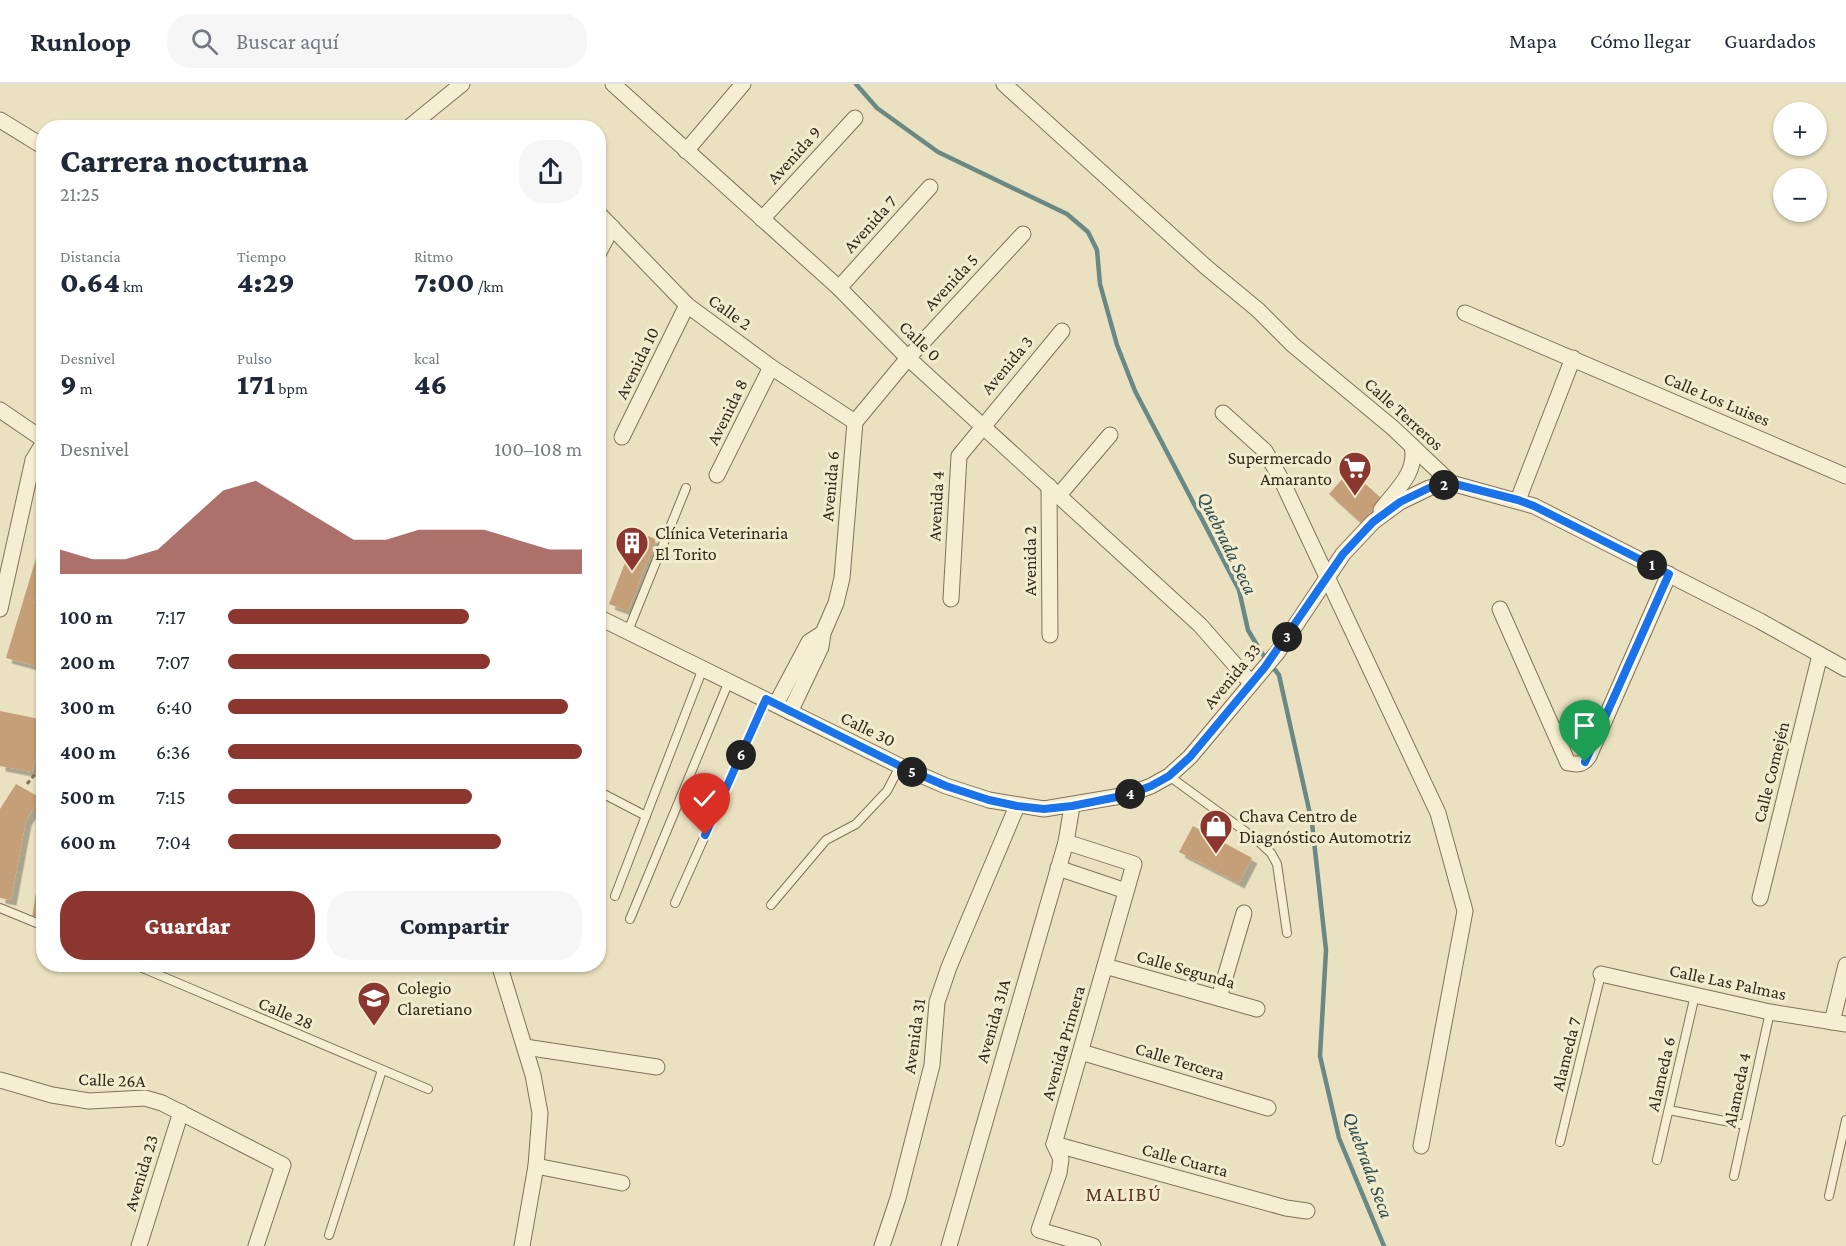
<!DOCTYPE html>
<html lang="es">
<head>
<meta charset="utf-8">
<style>
	:root { --surface:#fff; --page:#f6f6f7; --text:#1f2937; --muted:#747a83; --line:#e0e1e3; --accent:#8b362e }
	body { margin:0; font-family:"Crimson Pro",serif; background:var(--page); color:var(--text); height:100vh; display:flex; flex-direction:column; font-size:22px; white-space:nowrap }
	* { box-sizing:border-box; margin:0 }
	p { font-size:20px; color:var(--muted) }
	.icon { flex:none; width:33px; height:33px; fill:none; stroke:currentColor; stroke-width:2; stroke-linecap:round; stroke-linejoin:round }
	.map { position:relative; flex:1; overflow:hidden }
	.drawer { position:absolute; left:36px; top:36px; width:570px; height:852px; display:flex; flex-direction:column; background:var(--surface); border-radius:24px; box-shadow:0 2px 4px #0004 }
	.drawer>* { flex:none }
	.controls { position:absolute; left:1773px; top:18px; display:grid; gap:12px }
	.controls a { display:grid; place-items:center; width:54px; height:54px; border-radius:50%; background:var(--surface); box-shadow:0 2px 4px #0004; font-size:30px }
	.pin { position:absolute; display:grid; place-items:center; width:51px; height:51px; color:#fff; margin:-62px -26px; border-radius:50% 50% 50% 0; rotate:-45deg; box-shadow:0 0 6px #0007 }
	.pin .icon { rotate:45deg }
	.km { position:absolute; width:30px; height:30px; margin:-15px; border-radius:50%; background:#222; color:#fff; font-size:16px; line-height:30px; text-align:center }
	.round { display:grid; place-items:center; flex:none; width:63px; height:63px; border-radius:24px; background:var(--page) }
	.summary { display:flex; align-items:center; justify-content:space-between; height:102px; padding:0 24px }
	h1 { font-size:33px; font-weight:800; line-height:45px }
	.stats { display:grid; grid-template-columns:repeat(3,1fr); gap:9px; height:102px; padding:6px 24px }
	.stats div { display:grid; align-content:center }
	.stats b { font-size:30px; font-weight:800 }
	.stats small { font-size:16px; font-weight:400 }
	.stats p { font-size:16px }
	.chart { height:168px; padding:12px 24px }
	.chart p { display:flex; justify-content:space-between }
	.chart svg { width:100%; height:108px; margin-top:6px; fill:var(--accent); opacity:.7 }
	.action { display:flex; gap:12px; margin-top:auto; padding:12px 24px }
	.action a { flex:1; height:69px; border-radius:24px; background:var(--accent); color:#fff; font-size:24px; font-weight:800; line-height:69px; text-align:center }
	.action a+a { background:var(--page); color:var(--text) }
	ul { padding:0 24px; list-style:none; font-size:20px }
	li { display:grid; grid-template-columns:96px 72px 1fr; align-items:center; height:45px }
	li i { height:15px; border-radius:8px; background:var(--accent) }
	header { display:flex; align-items:center; gap:36px; box-sizing:border-box; height:84px; padding:0 30px; background:var(--surface); border-bottom:2px solid var(--line) }
	header strong { font-size:28px }
	nav { display:flex; gap:33px; margin-inline-start:auto; font-size:21px }
	.search { width:420px; height:54px; background:var(--page); display:flex; align-items:center; gap:15px; box-sizing:border-box; padding:0 21px; border-radius:24px; color:var(--muted); font-size:22px }
	.map>svg:first-child { display:block }
</style>
</head>
<body>
<header>
<strong>Runloop</strong>
<div class="search"><svg class="icon" aria-label="search" viewBox="0 0 24 24"><circle cx="10" cy="10" r="6"/><path d="M15 15l6 6"/></svg>Buscar aquí</div>
<nav><a>Mapa</a><a>Cómo llegar</a><a>Guardados</a></nav>
</header>
<div class="map">
<svg width="1846" height="1162" viewBox="0 0 1846 1162">
	<defs>
		<filter id="shadow"><feDropShadow dx="5.5" dy="5.5" stdDeviation="0" flood-color="#0004"/></filter>
	</defs>
	<rect width="100%" height="100%" fill="#eae1c0"/>
	<g fill="none" stroke-linecap="round" stroke-linejoin="round">
		<path stroke="#6a8984" stroke-width="4.5" d="M 856,0 L 877,24 L 938,68 L 1067,130 L 1088,148 L 1097,166 L 1100,200 L 1117,261 L 1135,307 L 1239,506 L 1248,546 L 1261,568 L 1279,591 L 1312,739 L 1326,866 L 1320,972 L 1339,1054 L 1384,1162"/>
	</g>
	<g fill="#c59f78" filter="url(#shadow)">
		<path d="M 1350,386 L 1382,415 L 1361,439 L 1329,410 Z"/>
		<path d="M 637,448 L 656,455 L 628,527 L 609,520 Z"/>
		<path d="M 43,451 L 44,486 L 33,519 L 44,523 L 44,565 L 36,582 L 6,574 Z"/>
		<path d="M 0,627 L 44,636 L 44,658 L 39,657 L 32,688 L 0,682 Z"/>
		<path d="M 16,700 L 41,714 L 26,736 L 11,816 L 0,814 L 0,725 Z"/>
		<path d="M 1193,742 L 1252,774 L 1239,799 L 1179,768 Z"/>
		<path d="M 42,771 L 44,771 L 44,840 L 32,834 Z"/>
	</g>
	<g fill="none" stroke-linecap="round" stroke-linejoin="round">
		<g stroke="#817259" stroke-width="10">
			<g id="lane">
				<path d="M 33,376 L 44,384"/>
				<path d="M 628,547 L 686,404"/>
				<path d="M 1169,692 L 1257,756 L 1271,769 L 1277,780 L 1287,849"/>
				<path d="M 598,707 L 646,732"/>
				<path d="M 615,812 L 703,584"/>
				<path d="M 675,819 L 766,615"/>
				<path d="M 771,821 L 826,756 L 856,740 L 887,707 L 900,682"/>
				<path d="M 0,824 L 44,842"/>
				<path d="M 630,835 L 729,597"/>
				<path d="M 133,880 L 428,1005"/>
				<path d="M 1669,1026 L 1745,1041"/>
				<path d="M 1560,1058 L 1601,890"/>
				<path d="M 1657,1076 L 1695,911"/>
				<path d="M 1734,1092 L 1770,928"/>
				<path d="M 1829,1112 L 1846,1036"/>
				<path d="M 329,1151 L 382,986"/>
			</g>
		</g>
		<g stroke="#817259" stroke-width="17">
			<g id="street">
				<path d="M 613,0 L 839,204 L 908,274 L 1200,541 L 1251,599"/>
				<path d="M 1004,0 L 1206,183 L 1258,226 L 1293,261 L 1393,344 L 1451,399 L 1534,422 L 1760,537 L 1846,585"/>
				<path d="M 0,36 L 44,63"/>
				<path d="M 408,44 L 462,0"/>
				<path d="M 686,67 L 743,0"/>
				<path d="M 598,129 L 687,221 L 771,283 L 855,338"/>
				<path d="M 762,135 L 855,34"/>
				<path d="M 598,170 L 612,143"/>
				<path d="M 839,204 L 930,103"/>
				<path d="M 1465,229 L 1846,392"/>
				<path d="M 0,326 L 44,356"/>
				<path d="M 1223,329 L 1265,367 L 1281,395 L 1438,729 L 1465,827 L 1421,1062"/>
				<path d="M 622,353 L 687,221"/>
				<path d="M 717,391 L 771,283"/>
				<path d="M 1049,402 L 1050,551"/>
				<path d="M 1059,411 L 1110,351"/>
				<path d="M 1518,416 L 1573,274"/>
				<path d="M 1381,426 C 1396,406 1418,388 1412,362"/>
				<path d="M 951,515 L 959,372 L 1062,247"/>
				<path d="M 0,525 L 33,376 L 44,358"/>
				<path d="M 1500,525 L 1568,679 C 1578,681 1583,681 1589,672 L 1669,490"/>
				<path d="M 598,533 L 900,682 L 946,702 L 989,716 L 1044,725 L 1127,711 L 1151,702 L 1169,692 L 1190,673 L 1277,569 L 1343,470 L 1373,438 L 1400,418 L 1429,404 L 1451,399"/>
				<path d="M 776,620 L 809,558 L 823,549"/>
				<path d="M 790,628 L 821,563 L 823,549 L 836,519 L 842,494 L 855,338 L 908,274 L 1023,150"/>
				<path d="M 1066,758 L 1134,780 L 1054,1060 L 1061,1075 L 1059,1089 L 1039,1146 L 1093,1162"/>
				<path d="M 1058,784 L 1126,807"/>
				<path d="M 1760,814 L 1820,571"/>
				<path d="M 499,880 L 533,991 L 540,1029 L 536,1082 L 522,1162"/>
				<path d="M 1105,882 L 1257,925"/>
				<path d="M 1601,890 L 1770,928 L 1846,940"/>
				<path d="M 1219,914 L 1244,829"/>
				<path d="M 1832,938 L 1846,881"/>
				<path d="M 525,963 L 657,983"/>
				<path d="M 1081,968 L 1268,1024"/>
				<path d="M 0,996 L 52,1011 L 89,1017 L 145,1014 L 162,1019 L 283,1081 L 256,1162"/>
				<path d="M 1054,1060 L 1286,1124 L 1307,1127"/>
				<path d="M 536,1082 L 622,1099"/>
				<path d="M 139,1162 L 181,1028"/>
				<path d="M 882,1162 L 898,1114 L 932,981 L 937,918 L 949,883 L 1017,722"/>
				<path d="M 949,1162 L 1066,758 L 1072,722"/>
			</g>
		</g>
		<path stroke="#817259" stroke-width="3" stroke-dasharray="4.5 3" stroke-linecap="butt" d="M 27,700 L 44,679"/>
		<use href="#lane" stroke="#f5eed2" stroke-width="8"/>
		<use href="#street" stroke="#f5eed2" stroke-width="15"/>
	</g>
	<g fill="none" stroke-linecap="round" stroke-linejoin="round">
		<g stroke="#fff" stroke-width="12">
			<path id="route" d="M 705,751 L 766,615 L 900,682 L 946,702 L 989,716 L 1017,722 L 1044,725 L 1072,722 L 1127,711 L 1151,702 L 1169,692 L 1190,673 L 1265,583 L 1343,470 L 1373,438 L 1400,418 L 1429,404 L 1451,399 L 1518,416 L 1534,422 L 1669,490 L 1585,678"/>
		</g>
		<use href="#route" stroke="#1a73e8" stroke-width="8"/>
	</g>
	<defs>
		<g id="supermarket-pin" transform="scale(1.725)"><path d="M0 17L-7.5 6A9.5 9.5 0 1 1 7.5 6Z" fill="#8b362e" stroke="#f2ebce"/><path d="M-6-5.5h2.5l.6 2H6L4.5 2H-2.5L-4.4-4H-6ZM-1.5 3.2a1.3 1.3 0 1 0 .1 0ZM3 3.2a1.3 1.3 0 1 0 .1 0Z" fill="#fff"/></g>
		<g id="building-pin" transform="scale(1.725)"><path d="M0 17L-7.5 6A9.5 9.5 0 1 1 7.5 6Z" fill="#8b362e" stroke="#f2ebce"/><path d="M-4-6H4V6H1V3H-1V6H-4ZM-2.5-4.3h1.7v1.8h-1.7ZM.8-4.3h1.7v1.8H.8ZM-2.5-1h1.7V.8h-1.7ZM.8-1h1.7V.8H.8Z" fill="#fff"/></g>
		<g id="shop-pin" transform="scale(1.725)"><path d="M0 17L-7.5 6A9.5 9.5 0 1 1 7.5 6Z" fill="#8b362e" stroke="#f2ebce"/><path d="M-5-2.5h2.3a2.7 3.5 0 0 1 5.4 0H5L5.5 6h-11ZM-1.5-2.5h3a1.5 2.3 0 0 0-3 0Z" fill="#fff"/></g>
		<g id="school-pin" transform="scale(1.725)"><path d="M0 17L-7.5 6A9.5 9.5 0 1 1 7.5 6Z" fill="#8b362e" stroke="#f2ebce"/><path d="M0-5L7-2L0 1L-7-2ZM-4 1L0 2.5L4 1V4Q0 6-4 4Z" fill="#fff"/></g>
	</defs>
	<g fill-rule="evenodd">
		<use href="#supermarket-pin" x="1355" y="384"/>
		<use href="#building-pin" x="632" y="459"/>
		<use href="#shop-pin" x="1216" y="742"/>
		<use href="#school-pin" x="374" y="914"/>
	</g>
	<g text-anchor="middle" stroke-width="6" stroke-linejoin="round" paint-order="stroke">
		<g font-size="18" fill="#32291c" stroke="#f2ebce">
			<text transform="translate(794 71) rotate(-48)" y="6">Avenida 9</text>
			<text transform="translate(870 140) rotate(-48)" y="6">Avenida 7</text>
			<text transform="translate(951 198) rotate(-47)" y="6">Avenida 5</text>
			<text transform="translate(730 228) rotate(36)" y="6">Calle 2</text>
			<text transform="translate(920 257) rotate(44)" y="6">Calle 0</text>
			<text transform="translate(637 279) rotate(-64)" y="6">Avenida 10</text>
			<text transform="translate(1007 281) rotate(-50)" y="6">Avenida 3</text>
			<text transform="translate(1717 315) rotate(23)" y="6">Calle Los Luises</text>
			<text transform="translate(727 328) rotate(-64)" y="6">Avenida 8</text>
			<text transform="translate(1404 330) rotate(42)" y="6">Calle Terreros</text>
			<text transform="translate(830 402) rotate(-85)" y="6">Avenida 6</text>
			<text transform="translate(936 422) rotate(-87)" y="6">Avenida 4</text>
			<text transform="translate(1030 477) rotate(-90)" y="6">Avenida 2</text>
			<text transform="translate(1232 592) rotate(-50)" y="6">Avenida 33</text>
			<text transform="translate(868 645) rotate(26)" y="6">Calle 30</text>
			<text transform="translate(1771 688) rotate(-76)" y="6">Calle Comején</text>
			<text transform="translate(1186 885) rotate(16)" y="6">Calle Segunda</text>
			<text transform="translate(1728 898) rotate(12)" y="6">Calle Las Palmas</text>
			<text transform="translate(286 929) rotate(23)" y="6">Calle 28</text>
			<text transform="translate(993 937) rotate(-74)" y="6">Avenida 31A</text>
			<text transform="translate(914 952) rotate(-82)" y="6">Avenida 31</text>
			<text transform="translate(1063 959) rotate(-74)" y="6">Avenida Primera</text>
			<text transform="translate(1566 970) rotate(-76)" y="6">Alameda 7</text>
			<text transform="translate(1180 977) rotate(17)" y="6">Calle Tercera</text>
			<text transform="translate(1661 990) rotate(-77)" y="6">Alameda 6</text>
			<text transform="translate(112 996) rotate(2)" y="6">Calle 26A</text>
			<text transform="translate(1737 1006) rotate(-78)" y="6">Alameda 4</text>
			<text transform="translate(1185 1076) rotate(15)" y="6">Calle Cuarta</text>
			<text transform="translate(141 1089) rotate(-73)" y="6">Avenida 23</text>
		</g>
		<g font-size="18" fill="#32291c" stroke="#f2ebce" text-anchor="start">
			<text x="1332" y="380" text-anchor="end">Supermercado<tspan x="1332" dy="21">Amaranto</tspan></text>
			<text x="655" y="455">Clínica Veterinaria<tspan x="655" dy="21">El Torito</tspan></text>
			<text x="1239" y="738">Chava Centro de<tspan x="1239" dy="21">Diagnóstico Automotriz</tspan></text>
			<text x="397" y="910">Colegio<tspan x="397" dy="21">Claretiano</tspan></text>
		</g>
		<g font-size="20" font-style="italic" fill="#2d4f50" stroke="#f2ebce">
			<text transform="translate(1228 459) rotate(64)" y="7">Quebrada Seca</text>
			<text transform="translate(1369 1081) rotate(70)" y="7">Quebrada Seca</text>
		</g>
		<g font-size="20" letter-spacing="1.5" fill="#5b311f" stroke="#f2ebce">
			<text x="1124" y="1117">MALIBÚ</text>
		</g>
	</g>
</svg>
<div class="controls">
<a>+</a>
<a>−</a>
</div>
<div class="pin" style="left:1585px;top:678px;background:#1e9e55"><svg class="icon" aria-label="arrive" viewBox="0 0 24 24"><path d="M6 21V4h12l-3 4 3 4H6"/></svg></div>
<div class="pin" style="left:705px;top:751px;background:#d93025"><svg class="icon" aria-label="check" viewBox="0 0 24 24"><path d="M5 12l5 5 9-10"/></svg></div>
<b class="km" style="left:1652px;top:481px">1</b>
<b class="km" style="left:1444px;top:401px">2</b>
<b class="km" style="left:1287px;top:553px">3</b>
<b class="km" style="left:1130px;top:710px">4</b>
<b class="km" style="left:912px;top:688px">5</b>
<b class="km" style="left:741px;top:671px">6</b>
<section class="drawer">
<div class="summary"><div><h1>Carrera nocturna</h1><p>21:25</p></div><a class="round"><svg class="icon" aria-label="share" viewBox="0 0 24 24"><path d="M12 15V3M7 8l5-5 5 5M5 13v7h14v-7"/></svg></a></div>
<div class="stats">
<div><p>Distancia</p><b>0.64<small> km</small></b></div>
<div><p>Tiempo</p><b>4:29</b></div>
<div><p>Ritmo</p><b>7:00<small> /km</small></b></div>
</div>
<div class="stats">
<div><p>Desnivel</p><b>9<small> m</small></b></div>
<div><p>Pulso</p><b>171<small> bpm</small></b></div>
<div><p>kcal</p><b>46</b></div>
</div>
<div class="chart"><p><span>Desnivel</span>100–108 m</p>
<svg viewBox="0 0 160 44" preserveAspectRatio="none"><path d="M0 44V34L10 38L20 38L30 34L40 22L50 10L60 6L70 14L80 22L90 30L100 30L110 26L120 26L130 26L140 30L150 34L160 34V44z"/></svg>
</div>
<ul>
<li><b>100 m</b>7:17<i style="width:68%"></i></li>
<li><b>200 m</b>7:07<i style="width:74%"></i></li>
<li><b>300 m</b>6:40<i style="width:96%"></i></li>
<li><b>400 m</b>6:36<i style="width:100%"></i></li>
<li><b>500 m</b>7:15<i style="width:69%"></i></li>
<li><b>600 m</b>7:04<i style="width:77%"></i></li>
</ul>
<div class="action"><a>Guardar</a><a>Compartir</a></div>
</section>
</div>
</body>
</html>
